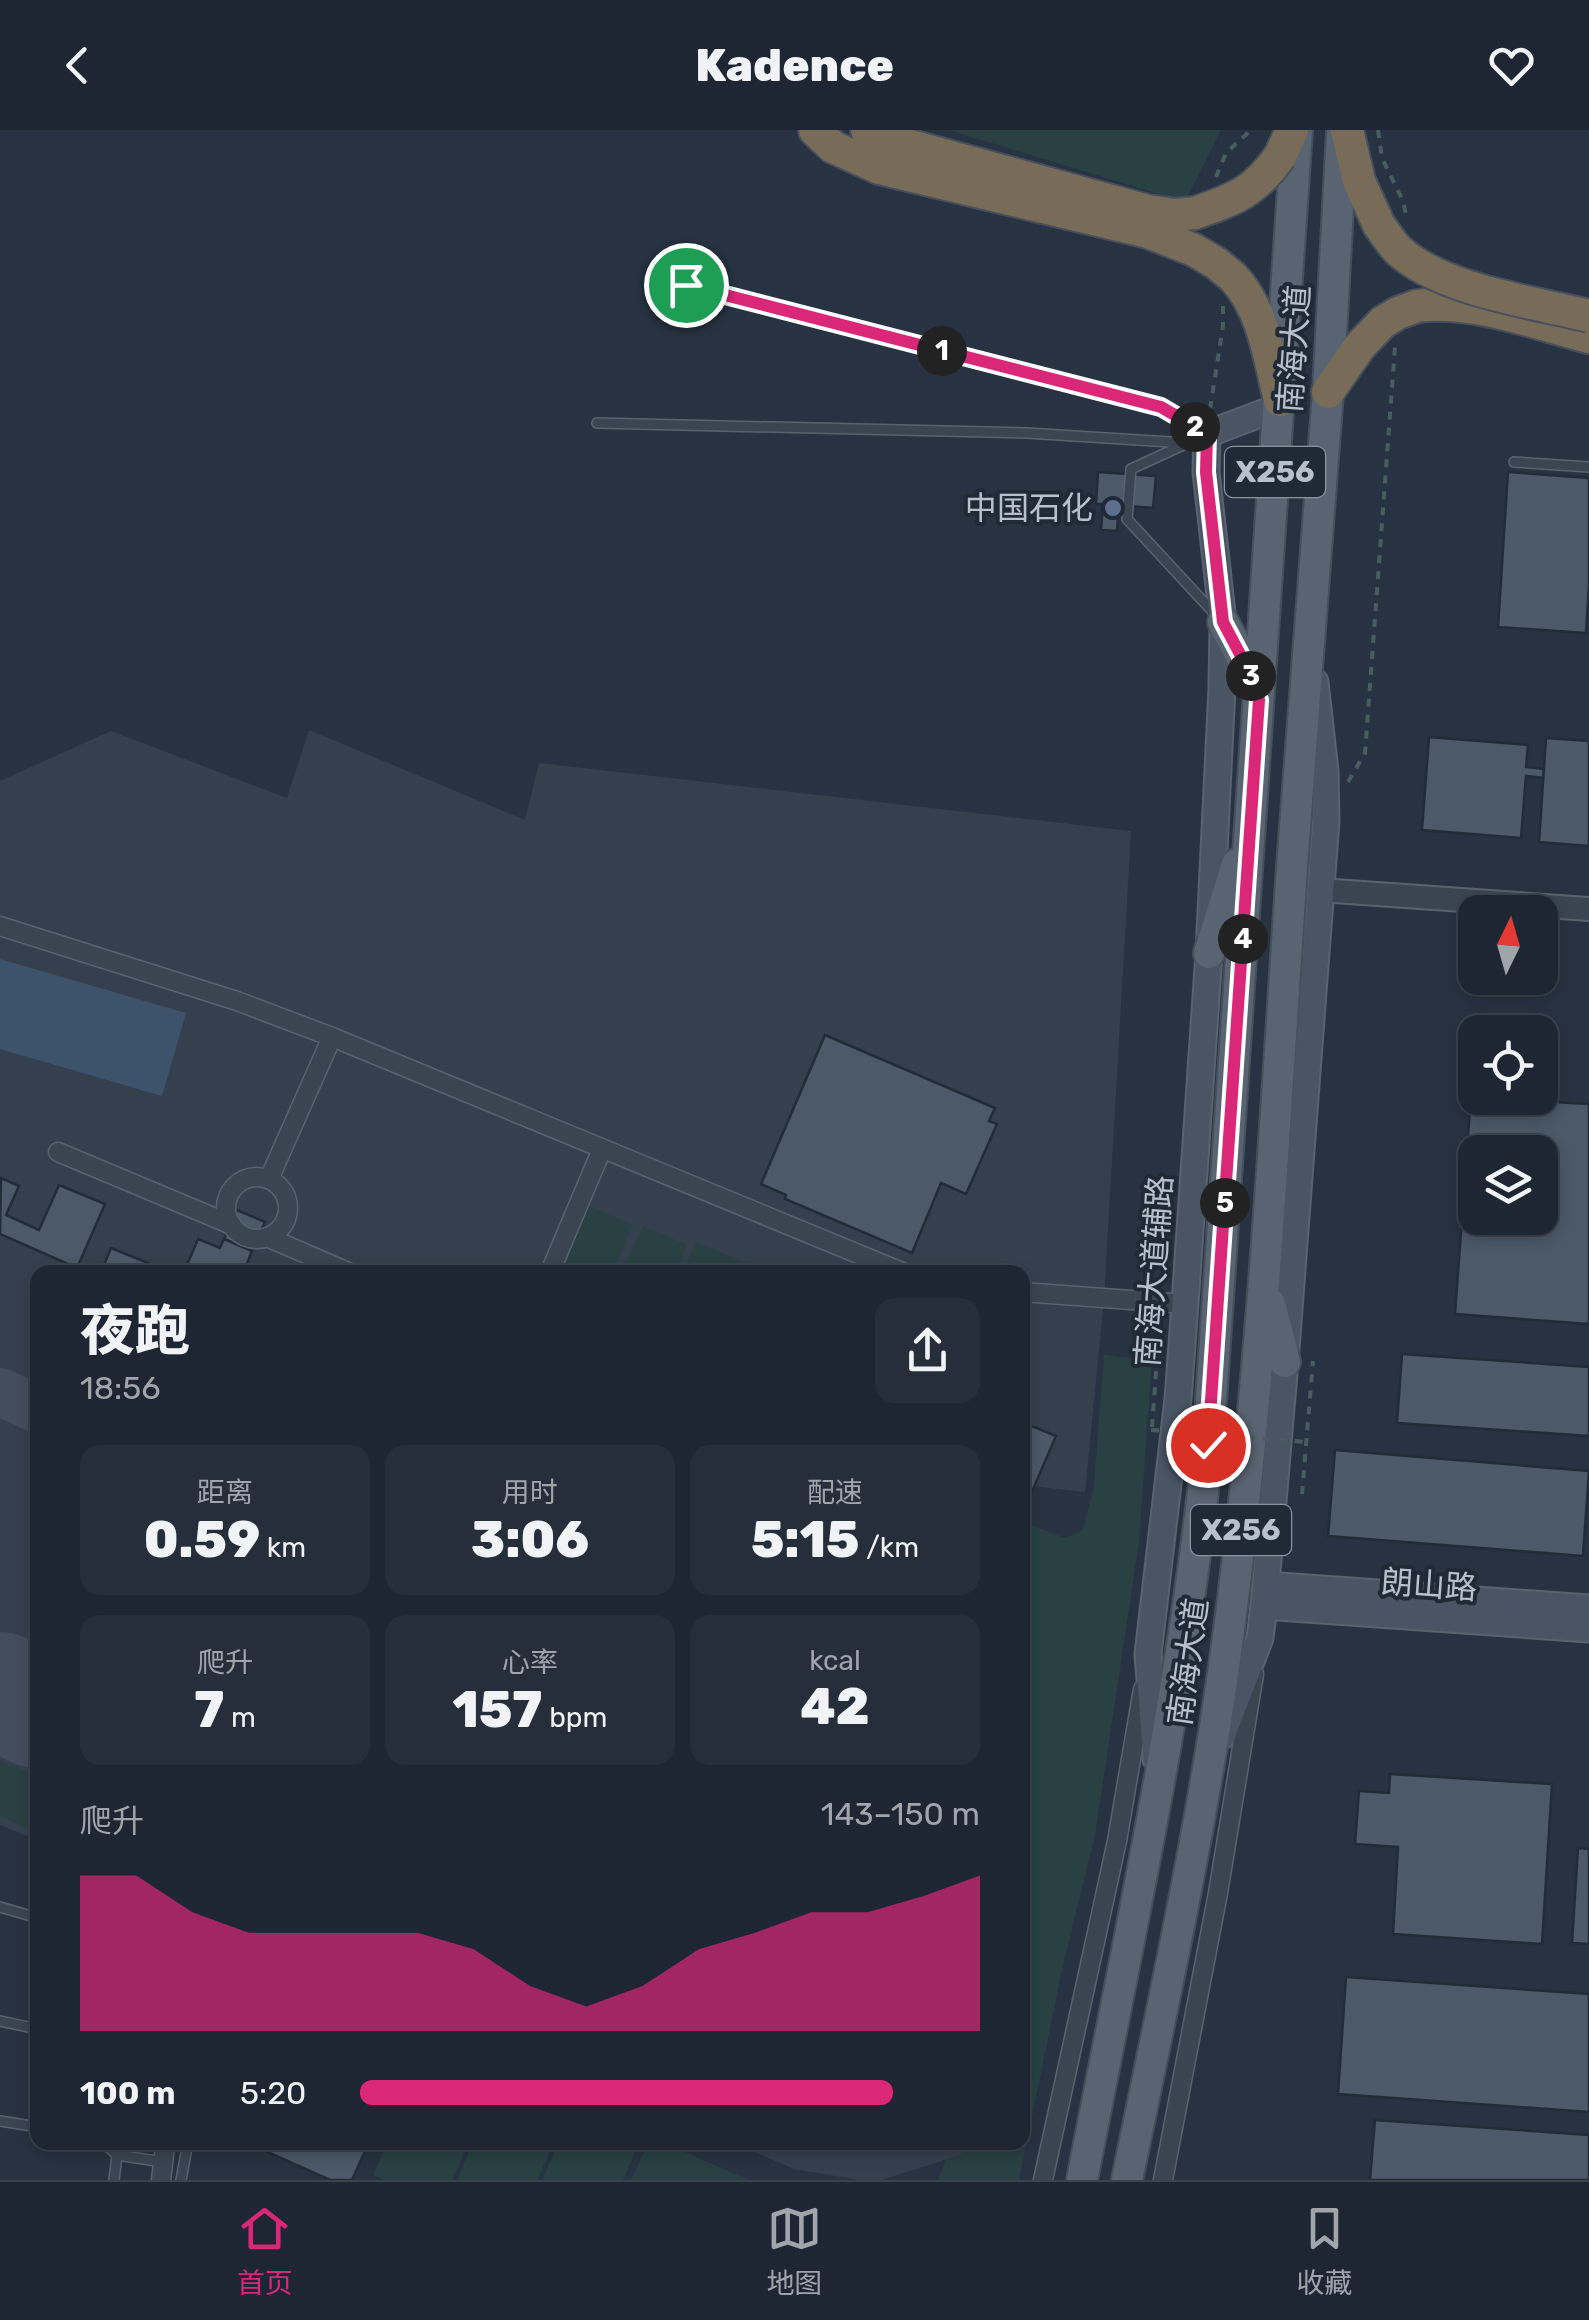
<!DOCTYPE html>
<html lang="zh">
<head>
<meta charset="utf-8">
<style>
	:root { --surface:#1d2632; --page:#252e3a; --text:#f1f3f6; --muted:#a0a5ac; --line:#3b434d; --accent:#db2777 }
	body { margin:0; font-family:Rubik,"Noto Sans SC",sans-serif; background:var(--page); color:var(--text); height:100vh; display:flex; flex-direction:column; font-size:38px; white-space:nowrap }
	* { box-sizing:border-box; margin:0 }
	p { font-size:32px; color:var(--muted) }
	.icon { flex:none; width:55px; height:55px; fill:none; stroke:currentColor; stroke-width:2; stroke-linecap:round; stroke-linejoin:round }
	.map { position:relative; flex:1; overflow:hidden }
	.sheet { position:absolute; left:30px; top:1135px; width:1000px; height:885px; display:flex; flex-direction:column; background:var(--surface); border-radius:20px; box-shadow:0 5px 15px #0003,0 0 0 2px var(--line) }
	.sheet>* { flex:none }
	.needle { width:65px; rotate:5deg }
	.tools { position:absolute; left:1458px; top:765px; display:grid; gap:20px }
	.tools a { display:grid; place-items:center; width:100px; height:100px; border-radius:20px; background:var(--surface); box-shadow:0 5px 15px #0003,0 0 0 2px var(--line); font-size:50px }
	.pin { position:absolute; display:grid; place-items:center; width:85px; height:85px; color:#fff; margin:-42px; border:5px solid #fff; border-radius:50%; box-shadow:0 2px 10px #0007 }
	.km { position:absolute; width:50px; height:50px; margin:-25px; border-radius:50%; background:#222; color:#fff; font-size:28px; line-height:50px; text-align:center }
	.round { display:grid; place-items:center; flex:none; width:105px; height:105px; border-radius:20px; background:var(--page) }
	.overview { display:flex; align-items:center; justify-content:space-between; height:170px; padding:0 50px }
	h1 { font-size:55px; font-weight:800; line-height:75px }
	.stats { display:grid; grid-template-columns:repeat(3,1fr); gap:15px; height:170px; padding:10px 50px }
	.stats div { display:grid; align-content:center; border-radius:20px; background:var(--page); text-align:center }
	.stats b { font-size:50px; font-weight:800 }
	.stats small { font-size:28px; font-weight:400 }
	.stats p { font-size:28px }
	.chart { height:280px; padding:20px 50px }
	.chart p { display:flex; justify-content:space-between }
	.chart svg { width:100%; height:180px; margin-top:10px; fill:var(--accent); opacity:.7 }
	ul { padding:0 50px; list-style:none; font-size:32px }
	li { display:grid; grid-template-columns:160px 120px 1fr; align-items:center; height:75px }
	li i { height:25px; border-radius:12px; background:var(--accent) }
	header { display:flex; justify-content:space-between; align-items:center; height:130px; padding:0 50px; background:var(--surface); font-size:45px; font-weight:800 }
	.menu { display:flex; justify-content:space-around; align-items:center; height:140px; border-top:2px solid var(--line); background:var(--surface); font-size:28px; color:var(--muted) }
	.menu a { display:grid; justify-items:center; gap:5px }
	.menu .current { color:var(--accent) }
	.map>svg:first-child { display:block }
</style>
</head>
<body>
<header><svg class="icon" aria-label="back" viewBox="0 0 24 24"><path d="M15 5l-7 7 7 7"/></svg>Kadence<svg class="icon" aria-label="heart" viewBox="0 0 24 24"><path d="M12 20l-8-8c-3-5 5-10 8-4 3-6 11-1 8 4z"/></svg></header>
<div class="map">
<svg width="1589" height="2050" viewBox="0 0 1589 2050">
	<rect width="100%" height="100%" fill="#273342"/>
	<g fill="#35404f">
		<path d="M 309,600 L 525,690 L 539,633 L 1131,701 L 1104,1169 L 1085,1362 L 1023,1355 L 1022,1142 L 38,1142 L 37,1710 L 0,1695 L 0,651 L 111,601 L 287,668 Z"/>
		<path d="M 734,2013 L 972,2013 L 969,2022 L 882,2050 L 859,2050 L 794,2039 Z"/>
	</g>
	<g fill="#294143">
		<path d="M 949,0 L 1221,0 L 1185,72 Z"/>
		<path d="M 589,1076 L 633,1095 L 613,1142 L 559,1142 Z"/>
		<path d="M 643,1096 L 687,1115 L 676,1142 L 622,1142 Z"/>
		<path d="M 696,1112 L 768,1142 L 683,1142 Z"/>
		<path d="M 1104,1225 L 1152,1230 L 1139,1412 L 1095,1705 L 1063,1835 L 1019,2050 L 938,2050 L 946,2029 L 969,2022 L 972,2013 L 1022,2012 L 1023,1392 L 1065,1408 L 1083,1400 L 1094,1356 Z"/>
		<path d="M 0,1630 L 37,1646 L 37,1702 L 0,1686 Z"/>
		<path d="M 388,2013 L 388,2012 L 468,2013 L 452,2050 L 385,2050 L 373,2045 Z"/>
		<path d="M 473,2013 L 473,2012 L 554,2013 L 537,2050 L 457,2050 Z"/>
		<path d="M 559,2013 L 559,2012 L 639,2013 L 623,2050 L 542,2050 Z"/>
		<path d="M 648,2013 L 664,2013 L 749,2050 L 631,2050 Z"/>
	</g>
	<path fill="#3d526b" d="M 0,829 L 186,883 L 162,966 L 0,919 Z"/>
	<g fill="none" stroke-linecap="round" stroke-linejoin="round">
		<g stroke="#424e5e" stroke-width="48">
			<path d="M 0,1262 L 38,1279"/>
			<path d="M 35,1576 L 38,1570"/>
		</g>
		<path stroke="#424e5e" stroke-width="120" d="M 0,1562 L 38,1578"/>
	</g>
	<g fill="#4b5968" stroke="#222c39" stroke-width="2.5" fill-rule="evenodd">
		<path d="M 1098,342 L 1156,346 L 1153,378 L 1119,375 L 1117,401 L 1101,400 L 1103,374 L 1096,374 Z"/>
		<path d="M 1508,342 L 1589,348 L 1589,455 L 1586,503 L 1498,497 Z"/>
		<path d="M 1429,607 L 1528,615 L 1526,637 L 1544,639 L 1544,648 L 1526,646 L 1521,708 L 1422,700 Z"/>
		<path d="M 1546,608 L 1589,611 L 1589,716 L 1539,712 Z"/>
		<path d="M 825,905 L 995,978 L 989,991 L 997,994 L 966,1064 L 941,1053 L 912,1123 L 785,1069 L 786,1065 L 761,1054 Z"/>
		<path d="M 1471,965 L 1475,965 L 1475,968 L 1589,974 L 1589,1194 L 1455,1184 ZM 1475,1022 L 1540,1022 L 1540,1088 L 1475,1088 Z"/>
		<path d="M 1,1048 L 19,1056 L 6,1085 L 39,1100 L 59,1055 L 105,1074 L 77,1138 L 0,1104 Z"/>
		<path d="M 237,1080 L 265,1092 L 252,1121 L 224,1109 Z"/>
		<path d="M 198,1109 L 220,1118 L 224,1109 L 252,1121 L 246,1136 L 262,1142 L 184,1142 Z"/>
		<path d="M 111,1118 L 170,1142 L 101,1142 Z"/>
		<path d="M 1402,1224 L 1589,1237 L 1589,1306 L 1397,1293 Z"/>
		<path d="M 1022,1292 L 1056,1306 L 1031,1364 L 1022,1360 Z"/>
		<path d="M 1335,1320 L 1589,1341 L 1583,1426 L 1328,1406 Z"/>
		<path d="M 1390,1644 L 1552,1654 L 1542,1814 L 1393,1804 L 1398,1717 L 1355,1714 L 1359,1661 L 1389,1663 Z"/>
		<path d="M 1578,1718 L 1589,1719 L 1589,1814 L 1572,1813 Z"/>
		<path d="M 1346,1847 L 1589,1864 L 1589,1982 L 1338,1964 Z"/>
		<path d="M 1375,1990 L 1589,2005 L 1589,2050 L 1370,2050 Z"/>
		<path d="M 267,2012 L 369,2012 L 352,2050 L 330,2050 L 263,2020 Z"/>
	</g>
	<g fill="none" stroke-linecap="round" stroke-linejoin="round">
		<g stroke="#59636f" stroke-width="12">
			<g id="service">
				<path d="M 686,155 L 1161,277 L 1205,302"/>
				<path d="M 597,293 L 1027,303 L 1186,313"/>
				<path d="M 1205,305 L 1131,339 L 1127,389 L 1214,483"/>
				<path d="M 1514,332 L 1589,337"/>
				<path d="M 0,1777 L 38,1788"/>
				<path d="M 0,1891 L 38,1899"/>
				<path d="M 0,1991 L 38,1997"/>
				<path d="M 103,2012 L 117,2025 L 114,2050"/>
				<path d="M 117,2025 L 163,2032"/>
				<path d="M 181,2050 L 188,2012"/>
			</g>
		</g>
		<g stroke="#59636f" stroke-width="21">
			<g id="minor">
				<path d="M 0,796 L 237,871 L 332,907 L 902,1142"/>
				<path d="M 58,1022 L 232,1095"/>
				<circle cx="257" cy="1078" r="31"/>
				<path d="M 269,1049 L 332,907"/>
				<path d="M 267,1107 L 348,1142"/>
				<path d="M 550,1142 L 602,1019"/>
				<path d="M 1022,1162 L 1185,1174"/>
				<path d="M 161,2050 L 165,2017"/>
				<path d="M 1043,2050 L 1117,1711 L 1143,1559"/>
				<path d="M 1163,2050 L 1218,1763 L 1254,1544"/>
			</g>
		</g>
		<g stroke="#59636f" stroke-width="26">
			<path id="tertiary" d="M 1320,760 L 1589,779"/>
		</g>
		<g stroke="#59636f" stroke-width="29">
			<g id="secondary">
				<path d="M 1266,1455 L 1589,1478"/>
				<path d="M 1264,1476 L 1589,1499"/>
				<path d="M 1222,1606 L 1260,1508 L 1264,1476 L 1285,1232 L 1326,691 L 1325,641 L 1315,552"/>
				<path d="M 1156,1629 L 1148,1524 L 1178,1269 L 1185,1174 L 1209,823 L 1222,558 L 1223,492 L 1206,342 L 1207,304 L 1279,277"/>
			</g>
		</g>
		<g stroke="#454e5b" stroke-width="34">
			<g id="primary">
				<path d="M 1223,492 L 1242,528 L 1256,562"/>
				<path d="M 1209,823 L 1237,734"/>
				<path d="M 1270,1174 L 1285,1232"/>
				<path d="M 1082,2050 C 1129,1806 1183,1563 1208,1315 L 1297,0"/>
				<path d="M 1127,2050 C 1164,1868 1205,1685 1229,1500 C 1262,1247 1275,991 1292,737 C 1303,578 1317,420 1328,262 C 1333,175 1337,89 1342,3"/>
			</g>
		</g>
		<g stroke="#46505c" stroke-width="36">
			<g id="motorway">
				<path d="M 815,0 L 833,17 L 879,38 L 1148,102 L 1194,120"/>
				<path d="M 867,0 L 907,15 L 1148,81 L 1175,85 L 1195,83"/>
				<path d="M 1347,0 L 1359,51 L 1379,95"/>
				<path d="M 1280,26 L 1292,0"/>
				<path d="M 1233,147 C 1264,180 1269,227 1280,270"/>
				<path d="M 1417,176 C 1473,169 1535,193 1589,207"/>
				<path d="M 1328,262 L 1360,216 L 1383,192"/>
			</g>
		</g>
		<g stroke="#475e60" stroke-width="4" stroke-dasharray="8 8" stroke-linecap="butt">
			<path d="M 1378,0 L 1382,28 L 1403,71 L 1407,89"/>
			<path d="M 1216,47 L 1226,23 L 1251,0"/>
			<path d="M 1210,279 L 1223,196 L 1223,174"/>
			<path d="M 1348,652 L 1365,623 L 1395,217"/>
			<path d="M 1152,1297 L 1158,1215"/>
			<path d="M 1302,1364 L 1313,1231"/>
		</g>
		<use href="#service" stroke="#3b4552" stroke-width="9"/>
		<use href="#minor" stroke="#3b4552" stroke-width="18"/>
		<use href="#tertiary" stroke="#3b4552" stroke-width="22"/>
		<use href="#secondary" stroke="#495465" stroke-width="25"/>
		<use href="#primary" stroke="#596472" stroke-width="30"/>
		<use href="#motorway" stroke="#786b58" stroke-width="32"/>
		<g stroke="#46505c" stroke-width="36" stroke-linecap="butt">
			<g id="motorway-bridge">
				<path d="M 1195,83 C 1235,69 1255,62 1280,26"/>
				<path d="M 1379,95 C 1385,103 1391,113 1398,120 C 1441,160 1533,172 1589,186"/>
				<path d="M 1194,120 L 1216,133 L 1233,147"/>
				<path d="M 1383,192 L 1398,183 L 1417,176"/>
			</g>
		</g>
		<path stroke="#475e60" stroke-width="4" stroke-dasharray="8 8" stroke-linecap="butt" d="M 1151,1300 L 1307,1312"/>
		<use href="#motorway-bridge" stroke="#786b58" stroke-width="32"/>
	</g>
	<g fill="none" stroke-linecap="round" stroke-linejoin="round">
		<g stroke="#fff" stroke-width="20">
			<path id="route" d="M 686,155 L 1161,277 L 1207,304 L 1206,342 L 1223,492 L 1242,528 L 1259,570 L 1208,1315"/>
		</g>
		<use href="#route" stroke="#db2777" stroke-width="12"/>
	</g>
	<circle fill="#5c6f8a" stroke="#202a37" stroke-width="4" cx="1113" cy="378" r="10"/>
	<g text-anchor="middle" stroke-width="8" stroke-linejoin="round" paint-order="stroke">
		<g fill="#202a37" stroke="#8a939f" stroke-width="2.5">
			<rect x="1225" y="317" width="100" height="50" rx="8"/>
			<rect x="1191" y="1375" width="100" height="50" rx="8"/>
		</g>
		<g font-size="30" font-weight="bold" fill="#b8c0cc">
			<text x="1275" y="352">X256</text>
			<text x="1241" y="1410">X256</text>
		</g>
		<g font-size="32" fill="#b8c0cc" stroke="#202a37">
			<text transform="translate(1294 219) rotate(-86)" y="11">南海大道</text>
			<text transform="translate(1154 1141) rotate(-86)" y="11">南海大道辅路</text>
			<text transform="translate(1429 1455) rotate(4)" y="11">朗山路</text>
			<text transform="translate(1188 1532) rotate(-82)" y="11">南海大道</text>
		</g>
		<g font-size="32" fill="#b8c0cc" stroke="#202a37" text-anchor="end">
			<text x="1093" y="389">中国石化</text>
		</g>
	</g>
</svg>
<div class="tools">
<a><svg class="needle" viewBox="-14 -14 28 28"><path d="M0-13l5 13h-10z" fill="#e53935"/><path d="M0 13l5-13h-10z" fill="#a0a5ac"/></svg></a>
<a><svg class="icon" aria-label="locate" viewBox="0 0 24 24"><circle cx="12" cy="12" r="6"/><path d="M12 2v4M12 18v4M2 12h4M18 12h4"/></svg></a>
<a><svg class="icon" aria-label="layers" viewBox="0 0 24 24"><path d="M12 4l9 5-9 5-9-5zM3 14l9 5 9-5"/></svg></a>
</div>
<div class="pin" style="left:686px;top:155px;background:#1e9e55"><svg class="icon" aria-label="arrive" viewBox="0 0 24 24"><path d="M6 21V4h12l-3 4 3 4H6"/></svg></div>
<div class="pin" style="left:1208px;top:1315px;background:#d93025"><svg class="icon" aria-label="check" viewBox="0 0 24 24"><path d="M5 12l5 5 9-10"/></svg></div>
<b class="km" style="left:942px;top:221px">1</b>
<b class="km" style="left:1195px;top:297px">2</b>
<b class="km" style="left:1251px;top:546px">3</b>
<b class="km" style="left:1243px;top:809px">4</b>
<b class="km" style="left:1225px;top:1073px">5</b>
<section class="sheet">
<div class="overview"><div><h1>夜跑</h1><p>18:56</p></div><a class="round"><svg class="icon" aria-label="share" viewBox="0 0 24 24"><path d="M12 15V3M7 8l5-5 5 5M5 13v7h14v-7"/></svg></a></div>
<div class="stats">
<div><p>距离</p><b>0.59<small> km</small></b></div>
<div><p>用时</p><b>3:06</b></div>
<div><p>配速</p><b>5:15<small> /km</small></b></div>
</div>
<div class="stats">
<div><p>爬升</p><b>7<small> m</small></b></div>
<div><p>心率</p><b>157<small> bpm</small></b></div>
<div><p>kcal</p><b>42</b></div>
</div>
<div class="chart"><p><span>爬升</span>143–150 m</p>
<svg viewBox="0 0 160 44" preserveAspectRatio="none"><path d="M0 44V6L10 6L20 15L30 20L40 20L50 20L60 20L70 24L80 33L90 38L100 33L110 24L120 20L130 15L140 15L150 11L160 6V44z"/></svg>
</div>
<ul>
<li><b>100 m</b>5:20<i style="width:86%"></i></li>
</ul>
</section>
</div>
<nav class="menu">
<a class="current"><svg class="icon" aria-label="home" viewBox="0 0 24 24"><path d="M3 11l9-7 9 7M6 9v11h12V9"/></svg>首页</a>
<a><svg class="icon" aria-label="map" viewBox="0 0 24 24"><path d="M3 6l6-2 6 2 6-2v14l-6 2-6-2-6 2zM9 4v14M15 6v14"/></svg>地图</a>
<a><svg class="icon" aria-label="saved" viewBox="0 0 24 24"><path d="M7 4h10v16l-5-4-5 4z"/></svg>收藏</a>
</nav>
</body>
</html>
